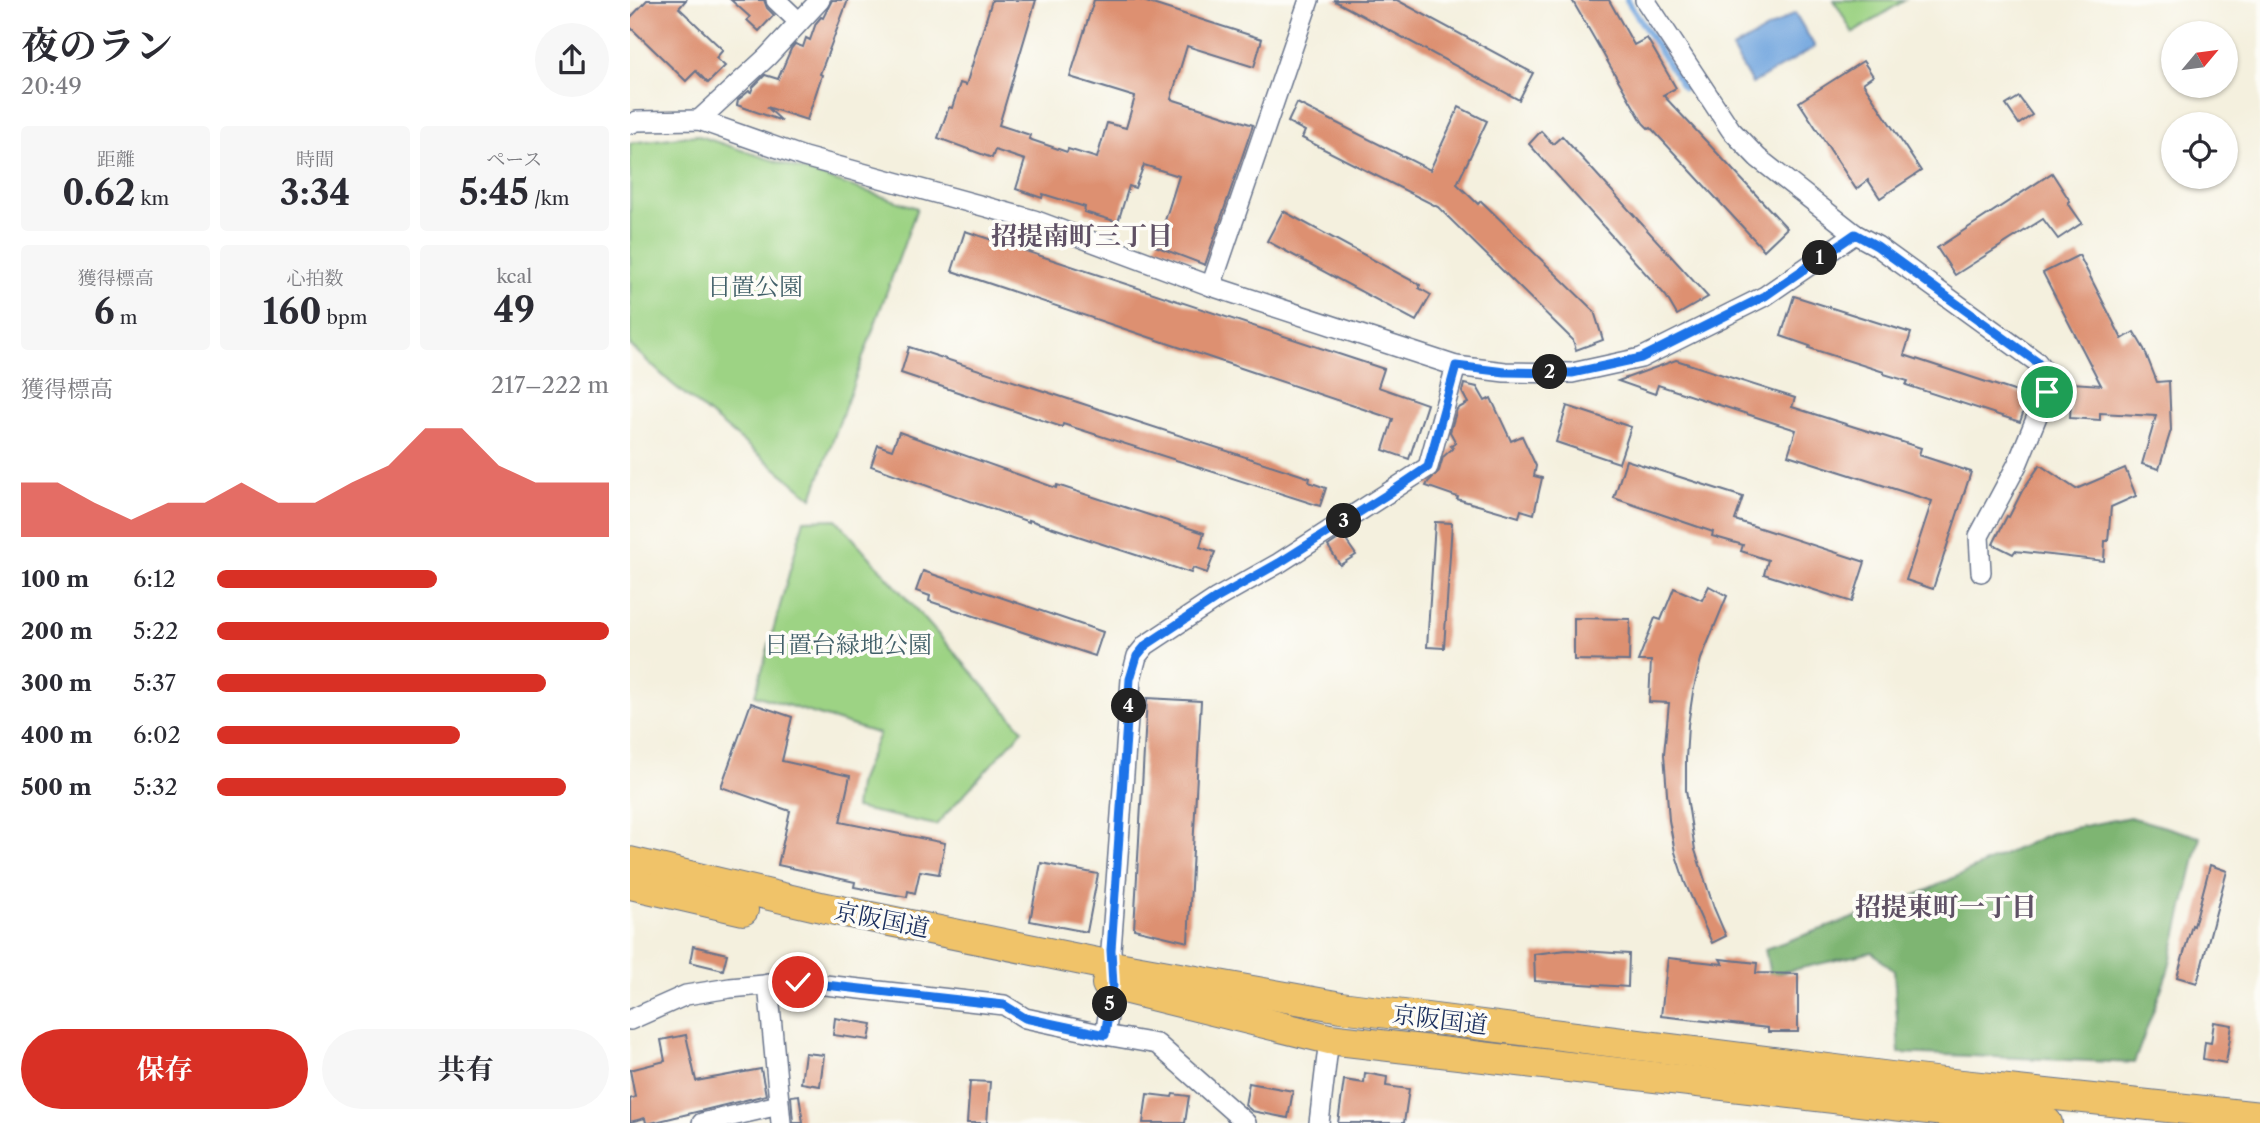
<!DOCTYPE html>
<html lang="ja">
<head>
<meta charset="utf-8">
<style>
	:root { --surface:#fff; --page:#f7f7f7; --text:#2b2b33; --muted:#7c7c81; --accent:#d93025 }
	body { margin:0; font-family:"Libre Caslon Text","Noto Serif JP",serif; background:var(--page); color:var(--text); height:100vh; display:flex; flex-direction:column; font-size:26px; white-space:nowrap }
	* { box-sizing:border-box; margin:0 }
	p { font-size:23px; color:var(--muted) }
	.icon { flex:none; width:38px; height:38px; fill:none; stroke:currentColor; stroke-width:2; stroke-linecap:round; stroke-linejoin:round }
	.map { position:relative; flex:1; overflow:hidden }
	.sheet { display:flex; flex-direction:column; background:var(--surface); width:630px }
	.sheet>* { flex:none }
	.needle { width:46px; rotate:61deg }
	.fabs { position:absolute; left:1531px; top:21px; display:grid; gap:14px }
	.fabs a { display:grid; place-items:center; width:77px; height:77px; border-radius:50%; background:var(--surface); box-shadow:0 2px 5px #0004; font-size:35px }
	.pin { position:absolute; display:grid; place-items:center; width:60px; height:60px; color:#fff; margin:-30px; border:4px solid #fff; border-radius:50%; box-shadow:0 2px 7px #0007 }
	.km { position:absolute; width:35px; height:35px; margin:-18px; border-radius:50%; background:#222; color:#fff; font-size:19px; line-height:35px; text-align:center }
	.round { display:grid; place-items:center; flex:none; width:74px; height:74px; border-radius:37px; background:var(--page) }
	.summary { display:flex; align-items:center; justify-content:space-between; height:119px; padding:0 21px }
	h1 { font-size:38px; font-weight:700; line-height:52px }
	.figures { display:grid; grid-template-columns:repeat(3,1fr); gap:10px; height:119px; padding:7px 21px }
	.figures div { display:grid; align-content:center; border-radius:7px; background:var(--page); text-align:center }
	.figures b { font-size:35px; font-weight:700 }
	.figures small { font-size:19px; font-weight:400 }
	.figures p { font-size:19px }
	.chart { height:196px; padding:14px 21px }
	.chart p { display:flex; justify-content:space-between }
	.chart svg { width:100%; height:126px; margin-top:7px; fill:var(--accent); opacity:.7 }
	.action { display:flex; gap:14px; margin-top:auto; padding:14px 21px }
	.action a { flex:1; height:80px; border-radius:42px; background:var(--accent); color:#fff; font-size:28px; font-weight:700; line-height:80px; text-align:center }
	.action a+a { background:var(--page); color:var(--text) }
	ul { padding:0 21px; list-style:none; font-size:23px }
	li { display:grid; grid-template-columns:112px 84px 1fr; align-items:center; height:52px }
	li i { height:18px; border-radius:9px; background:var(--accent) }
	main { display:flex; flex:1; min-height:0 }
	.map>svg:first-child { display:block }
</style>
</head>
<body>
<main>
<section class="sheet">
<div class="summary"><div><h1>夜のラン</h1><p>20:49</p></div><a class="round"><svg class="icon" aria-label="share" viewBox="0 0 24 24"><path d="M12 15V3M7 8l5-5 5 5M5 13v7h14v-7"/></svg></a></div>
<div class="figures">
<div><p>距離</p><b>0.62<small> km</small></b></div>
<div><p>時間</p><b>3:34</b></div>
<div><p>ペース</p><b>5:45<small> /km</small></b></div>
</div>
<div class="figures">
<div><p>獲得標高</p><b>6<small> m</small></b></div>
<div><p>心拍数</p><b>160<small> bpm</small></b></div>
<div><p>kcal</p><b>49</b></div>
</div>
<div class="chart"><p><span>獲得標高</span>217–222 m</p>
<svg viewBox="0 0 160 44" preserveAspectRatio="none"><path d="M0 44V25L10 25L20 32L30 38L40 32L50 32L60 25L70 32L80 32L90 25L100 19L110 6L120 6L130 19L140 25L150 25L160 25V44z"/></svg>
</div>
<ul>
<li><b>100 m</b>6:12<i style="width:56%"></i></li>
<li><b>200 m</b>5:22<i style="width:100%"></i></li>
<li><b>300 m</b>5:37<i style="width:84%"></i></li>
<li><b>400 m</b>6:02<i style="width:62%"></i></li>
<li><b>500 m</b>5:32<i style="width:89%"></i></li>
</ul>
<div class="action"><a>保存</a><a>共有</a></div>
</section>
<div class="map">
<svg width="1630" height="1123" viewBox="0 0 1630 1123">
	<rect width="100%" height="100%" fill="#fdfcf7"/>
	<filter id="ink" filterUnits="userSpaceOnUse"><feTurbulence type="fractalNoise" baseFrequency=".0143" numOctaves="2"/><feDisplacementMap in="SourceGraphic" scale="14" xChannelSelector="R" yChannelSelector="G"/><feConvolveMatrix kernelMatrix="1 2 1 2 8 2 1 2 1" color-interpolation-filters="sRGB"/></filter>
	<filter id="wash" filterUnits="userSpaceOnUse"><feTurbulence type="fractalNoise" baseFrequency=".00686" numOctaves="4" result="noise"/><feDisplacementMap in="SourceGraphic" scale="28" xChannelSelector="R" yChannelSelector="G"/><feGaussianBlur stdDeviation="1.57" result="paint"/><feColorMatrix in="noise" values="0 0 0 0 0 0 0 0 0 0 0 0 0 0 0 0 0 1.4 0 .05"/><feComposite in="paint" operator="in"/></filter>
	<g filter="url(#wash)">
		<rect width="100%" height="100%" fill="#f4f0de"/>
		<g fill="#9dd384" stroke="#5c8171" stroke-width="2">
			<path d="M 1204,0 L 1275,0 L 1223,33 Z"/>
			<path d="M 66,135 L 287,208 L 182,498 L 41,383 L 0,345 L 0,143 Z"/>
			<path d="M 206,519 L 393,730 L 306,825 L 225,808 L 228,785 L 249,734 L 125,695 L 174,520 Z"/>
		</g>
		<path fill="#7eb572" stroke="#4c7268" stroke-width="2" d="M 1500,817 L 1570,837 L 1538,971 L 1504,1063 L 1269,1053 L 1264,971 L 1242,952 L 1140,975 L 1135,949 L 1280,898 L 1423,832 Z"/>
		<path fill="#71a5de" stroke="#466a9e" stroke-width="2" d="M 1165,13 L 1185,47 L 1122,84 L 1102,49 Z"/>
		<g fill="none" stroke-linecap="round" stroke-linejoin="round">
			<path stroke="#71a5de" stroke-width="6" d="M 997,0 L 1054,88"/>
		</g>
		<g id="blocks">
			<g fill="#dd9071">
				<path d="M 17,0 L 56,0 L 49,8 L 93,50 L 86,58 L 95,66 L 78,83 L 66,71 L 56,81 L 0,27 L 0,18 Z"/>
				<path d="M 101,0 L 134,0 L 137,8 L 144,15 L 129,31 L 117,20 L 120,17 Z"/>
				<path d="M 202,0 L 218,0 L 190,74 L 192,75 L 177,120 L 137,107 L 152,121 L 107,105 L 108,100 L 119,91 L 121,92 L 123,87 L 135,75 L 148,79 L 161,49 L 165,44 L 173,47 L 176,38 L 180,40 L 186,23 L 191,17 L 193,18 Z"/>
				<path d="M 362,0 L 406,0 L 369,125 L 400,135 L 399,139 L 437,152 L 438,149 L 467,158 L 477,123 L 496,128 L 505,97 L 440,77 L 464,0 L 510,0 L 632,39 L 624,67 L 557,46 L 541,99 L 623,125 L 575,265 L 525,246 L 532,230 L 549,176 L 514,165 L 505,188 L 499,186 L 488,222 L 454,212 L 455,207 L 413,194 L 412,198 L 386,189 L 395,160 L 365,150 L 362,158 L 308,138 L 319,107 L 322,108 L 330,83 L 336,85 Z"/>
				<path d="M 703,0 L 767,0 L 903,73 L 889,100 Z"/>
				<path d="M 942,0 L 979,0 L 1004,45 L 1017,38 L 1046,88 L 1033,95 L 1157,228 L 1134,250 L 1021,128 L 1019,129 L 1013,123 Z"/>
				<path d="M 1233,61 L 1243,76 L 1233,83 L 1291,171 L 1250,198 L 1238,180 L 1226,189 L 1169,102 Z"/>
				<path d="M 1389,97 L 1402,115 L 1389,124 L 1376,105 Z"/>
				<path d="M 667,103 L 800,170 L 829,107 L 857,121 L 827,184 L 848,204 L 851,201 L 964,311 L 973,340 L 946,350 L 943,340 L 808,207 L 672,138 L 675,131 L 658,122 Z"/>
				<path d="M 911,131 L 923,144 L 932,136 L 1078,297 L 1047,315 L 1036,296 L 899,144 Z"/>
				<path d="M 1422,173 L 1440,201 L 1438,203 L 1452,223 L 1428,239 L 1413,219 L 1325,275 L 1307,248 Z"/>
				<path d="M 653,211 L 790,285 L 789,288 L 801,295 L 786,321 L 637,241 Z"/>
				<path d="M 335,231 L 754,369 L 748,387 L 797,404 L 779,459 L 753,450 L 763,419 L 322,271 Z"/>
				<path d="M 1449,255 L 1492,339 L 1504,332 L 1514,349 L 1527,382 L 1539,381 L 1541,430 L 1529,469 L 1512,464 L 1526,416 L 1470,413 L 1470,420 L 1440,418 L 1442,383 L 1471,385 L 1413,273 Z"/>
				<path d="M 1164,296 L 1281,333 L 1274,355 L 1399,396 L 1390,422 L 1276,385 L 1278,381 L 1254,374 L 1254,372 L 1179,348 L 1180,346 L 1151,336 Z"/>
				<path d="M 279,347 L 680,478 L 679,482 L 696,488 L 690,506 L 433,424 L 432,427 L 271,373 Z"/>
				<path d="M 1046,360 L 1165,398 L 1162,407 L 1291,448 L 1289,455 L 1341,472 L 1303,589 L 1276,580 L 1302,501 L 1158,455 L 1166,430 L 1028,385 L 1025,394 L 988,381 Z"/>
				<path d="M 834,384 L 847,387 L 855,401 L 861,398 L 881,441 L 892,436 L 906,466 L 904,476 L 912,478 L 904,514 L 891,510 L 889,517 L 827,499 L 828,497 L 796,486 L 798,482 L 809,471 L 813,457 L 823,448 L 821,446 L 826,443 L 820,432 L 827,409 L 838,403 L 832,392 Z"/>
				<path d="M 937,406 L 1001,427 L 989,463 L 926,442 Z"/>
				<path d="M 269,432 L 426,488 L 427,485 L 574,533 L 570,547 L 585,552 L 577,573 L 563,568 L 561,573 L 399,520 L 399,522 L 241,466 L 248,445 L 262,450 Z"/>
				<path d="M 996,460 L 1113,497 L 1105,520 L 1235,562 L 1222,602 L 1134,574 L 1138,560 L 1111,551 L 1113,545 L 1082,536 L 1083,532 L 984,498 Z"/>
				<path d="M 1410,465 L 1446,489 L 1495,468 L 1506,496 L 1481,507 L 1478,541 L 1475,541 L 1474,561 L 1385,551 L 1383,554 L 1363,544 L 1377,516 L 1379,517 L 1392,491 Z"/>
				<path d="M 805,522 L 822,523 L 814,648 L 797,647 Z"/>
				<path d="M 713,536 L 726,555 L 710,565 L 698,546 Z"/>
				<path d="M 293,571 L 473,632 L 465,656 L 299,601 L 300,596 L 286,591 Z"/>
				<path d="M 1079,586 L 1097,596 L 1071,659 L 1063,692 L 1058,725 L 1056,759 L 1056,790 L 1065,850 L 1084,908 L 1096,936 L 1082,943 L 1055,883 L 1045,852 L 1039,820 L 1034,754 L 1039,703 L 1019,702 L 1021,661 L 1008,661 L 1025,618 L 1031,620 L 1044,588 L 1072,600 Z"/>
				<path d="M 944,618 L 1000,619 L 999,661 L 944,660 Z"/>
				<path d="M 517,698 L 571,701 L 558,942 L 504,929 Z"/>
				<path d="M 121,703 L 162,717 L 152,761 L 220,776 L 210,822 L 315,843 L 309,874 L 290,871 L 285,893 L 278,891 L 277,897 L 224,887 L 225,882 L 148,865 L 160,811 L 91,787 Z"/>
				<path d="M 411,863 L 468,874 L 457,932 L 400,921 Z"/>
				<path d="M 1580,865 L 1597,871 L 1567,983 L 1547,977 L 1562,925 L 1564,926 Z"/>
				<path d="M 63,946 L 97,954 L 93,970 L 60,962 Z"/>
				<path d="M 937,950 L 999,954 L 998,987 L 905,981 L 904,954 Z"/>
				<path d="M 1038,958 L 1093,964 L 1090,959 L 1127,963 L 1126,973 L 1168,974 L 1168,1032 L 1138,1032 L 1138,1028 L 1031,1016 Z"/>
				<path d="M 205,1018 L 242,1024 L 239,1040 L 203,1035 Z"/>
				<path d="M 1584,1022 L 1602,1025 L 1596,1063 L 1573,1059 L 1575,1042 L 1581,1043 Z"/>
				<path d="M 56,1035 L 66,1081 L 131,1069 L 136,1095 L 21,1123 L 16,1123 L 15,1118 L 0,1122 L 0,1099 L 5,1097 L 0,1070 L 35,1061 L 31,1040 Z"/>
				<path d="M 175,1053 L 194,1055 L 190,1086 L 171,1083 Z"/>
				<path d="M 735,1073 L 757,1077 L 756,1086 L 779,1089 L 774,1123 L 708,1123 L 714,1080 L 734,1083 Z"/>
				<path d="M 340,1081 L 360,1082 L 357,1123 L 337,1123 Z"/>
				<path d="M 619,1083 L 663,1091 L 658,1118 L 622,1111 L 615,1105 Z"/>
				<path d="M 517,1094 L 542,1097 L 543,1094 L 559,1096 L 555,1123 L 513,1123 Z"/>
				<path d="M 169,1095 L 173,1123 L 163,1123 L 161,1096 Z"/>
			</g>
		</g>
	</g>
	<g filter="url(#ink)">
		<use href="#blocks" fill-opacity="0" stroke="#67738b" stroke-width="2"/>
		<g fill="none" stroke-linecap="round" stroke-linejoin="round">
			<g stroke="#67738b" stroke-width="22">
				<g id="minor">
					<path d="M 146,0 L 169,22"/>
					<path d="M 1015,0 L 1101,130 L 1128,158 L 1225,234 L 1247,246 L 1407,362 L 1415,372 L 1417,392 L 1387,465 L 1349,536 L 1351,572"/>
					<path d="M 69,120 L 137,57 L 190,0"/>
					<path d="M 0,124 L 7,121 L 69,120 L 174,157 L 404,220 L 581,286 L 826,366 L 875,372 L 942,373 L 1011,358 L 1135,296 L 1225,234"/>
					<path d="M 581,286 L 679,0"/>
					<path d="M 138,984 L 151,1123"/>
					<path d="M 0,1020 L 56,995 L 100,988 L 168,982 L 374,1005 L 395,1018 L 475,1035 L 527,1044 L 616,1123"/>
					<path d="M 475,1035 L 483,985 L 481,950 L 501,679 L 507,656 L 516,645 L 587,598 L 649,563 L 798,467 L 826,366"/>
					<path d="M 72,1123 L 149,1105"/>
					<path d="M 689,1123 L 699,1039"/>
				</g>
			</g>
			<g stroke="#67738b" stroke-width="32">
				<g id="highway">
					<path d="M 0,862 L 191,907 L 482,966 L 711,1007 L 1277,1079 L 1630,1117"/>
					<path d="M 0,884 L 113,910"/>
					<path d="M 477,984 L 699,1039 L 1417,1123"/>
				</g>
			</g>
			<use href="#minor" stroke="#fff" stroke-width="19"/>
			<use href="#highway" stroke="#f0c369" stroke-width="30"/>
		</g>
	</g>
	<g fill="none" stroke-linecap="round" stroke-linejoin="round" filter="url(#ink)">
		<g stroke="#fff" stroke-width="14">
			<path id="route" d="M 168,982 L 374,1005 L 395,1018 L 475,1035 L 483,985 L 481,950 L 500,679 L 507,656 L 516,645 L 587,598 L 649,563 L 758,494 L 798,467 L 826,366 L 875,372 L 942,373 L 1011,358 L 1135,296 L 1225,234 L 1247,246 L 1407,362 L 1415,372 L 1417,392"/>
		</g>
		<use href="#route" stroke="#1a73e8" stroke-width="9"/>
	</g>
	<g text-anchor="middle" stroke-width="7" stroke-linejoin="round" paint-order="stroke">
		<g font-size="24" fill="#426069" stroke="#fdfcf7">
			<text x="125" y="295">日置公園</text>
			<text x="218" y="653">日置台緑地公園</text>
		</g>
		<g font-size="24" fill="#1b2f5e" stroke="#fdfcf7">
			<text transform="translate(252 920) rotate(11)" y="8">京阪国道</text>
			<text transform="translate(810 1020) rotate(7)" y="8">京阪国道</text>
		</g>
		<g font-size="26" font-weight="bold" fill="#5f5165" stroke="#fdfcf7">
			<text x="452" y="245">招提南町三丁目</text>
			<text x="1316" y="916">招提東町一丁目</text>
		</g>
	</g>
</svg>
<div class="fabs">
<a><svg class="needle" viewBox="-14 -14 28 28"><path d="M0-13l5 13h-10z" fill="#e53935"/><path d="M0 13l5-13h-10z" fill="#7c7c81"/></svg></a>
<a><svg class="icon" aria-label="locate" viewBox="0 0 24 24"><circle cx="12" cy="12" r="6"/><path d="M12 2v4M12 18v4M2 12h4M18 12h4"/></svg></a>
</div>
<div class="pin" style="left:1417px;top:392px;background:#1e9e55"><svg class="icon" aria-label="arrive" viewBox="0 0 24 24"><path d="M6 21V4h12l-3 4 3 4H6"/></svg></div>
<div class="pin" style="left:168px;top:982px;background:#d93025"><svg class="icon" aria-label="check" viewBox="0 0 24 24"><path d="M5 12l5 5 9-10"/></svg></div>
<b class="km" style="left:1190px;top:258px">1</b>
<b class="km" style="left:920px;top:372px">2</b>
<b class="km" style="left:714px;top:521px">3</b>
<b class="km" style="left:499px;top:706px">4</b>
<b class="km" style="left:480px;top:1004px">5</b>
</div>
</main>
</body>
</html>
